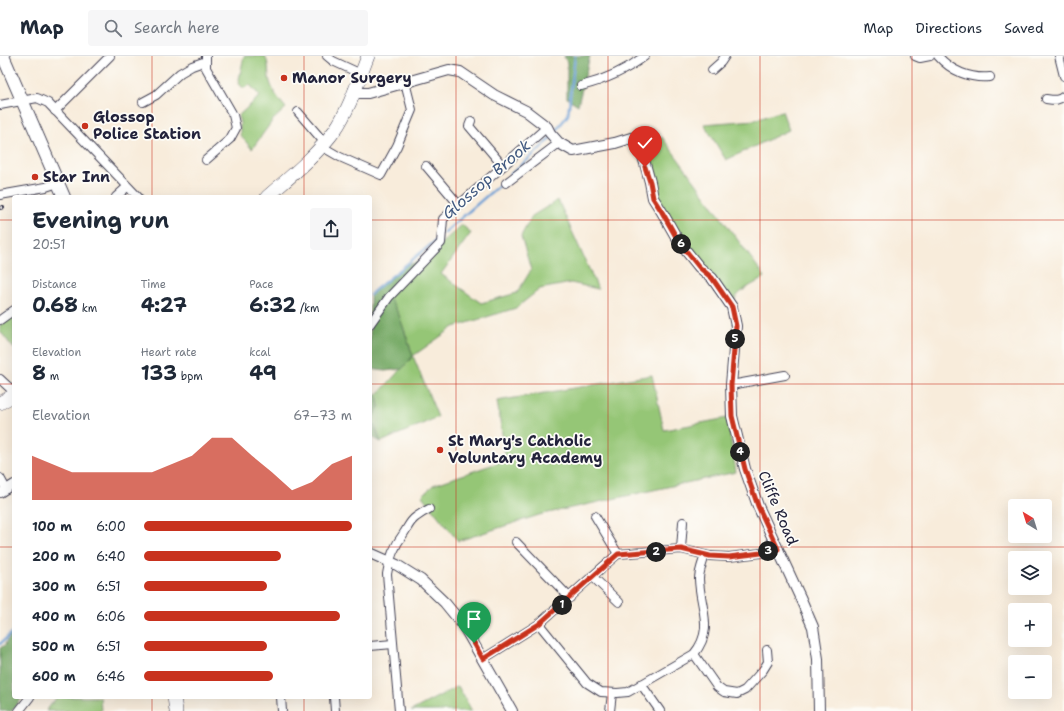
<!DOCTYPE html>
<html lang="en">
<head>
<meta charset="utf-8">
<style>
	:root { --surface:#fff; --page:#f6f6f7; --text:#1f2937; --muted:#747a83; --line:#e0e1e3; --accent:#c8321e }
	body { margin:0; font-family:"Shantell Sans",sans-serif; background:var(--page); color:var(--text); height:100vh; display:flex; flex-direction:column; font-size:15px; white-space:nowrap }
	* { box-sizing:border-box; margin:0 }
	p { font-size:13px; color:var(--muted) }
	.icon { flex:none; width:22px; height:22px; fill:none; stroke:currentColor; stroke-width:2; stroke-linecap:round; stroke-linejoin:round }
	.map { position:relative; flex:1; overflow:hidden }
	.side { position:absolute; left:12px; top:139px; width:360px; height:504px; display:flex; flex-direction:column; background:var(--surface); border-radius:4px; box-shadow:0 4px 16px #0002 }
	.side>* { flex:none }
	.needle { width:26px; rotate:322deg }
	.tools { position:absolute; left:1008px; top:443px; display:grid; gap:8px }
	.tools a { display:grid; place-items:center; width:44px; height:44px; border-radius:4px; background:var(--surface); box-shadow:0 4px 16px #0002; font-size:20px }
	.pin { position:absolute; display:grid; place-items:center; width:34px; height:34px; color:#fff; margin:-41px -17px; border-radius:50% 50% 50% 0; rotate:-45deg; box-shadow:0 0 4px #0007 }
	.pin .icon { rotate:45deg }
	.km { position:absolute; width:20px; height:20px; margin:-10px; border-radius:50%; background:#222; color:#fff; font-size:11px; line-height:20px; text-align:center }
	.round { display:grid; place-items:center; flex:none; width:42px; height:42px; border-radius:4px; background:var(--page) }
	.summary { display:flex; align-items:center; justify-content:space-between; height:68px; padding:0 20px }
	h1 { font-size:22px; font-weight:700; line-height:30px }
	.figures { display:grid; grid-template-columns:repeat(3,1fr); gap:6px; height:68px; padding:4px 20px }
	.figures div { display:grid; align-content:center }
	.figures b { font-size:20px; font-weight:700 }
	.figures small { font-size:11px; font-weight:400 }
	.figures p { font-size:11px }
	.chart { height:112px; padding:8px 20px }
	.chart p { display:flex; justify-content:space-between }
	.chart svg { width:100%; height:72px; margin-top:4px; fill:var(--accent); opacity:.7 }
	ul { padding:0 20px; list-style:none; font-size:13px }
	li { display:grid; grid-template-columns:64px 48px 1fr; align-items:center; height:30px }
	li i { height:10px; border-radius:5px; background:var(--accent) }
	header { display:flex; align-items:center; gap:24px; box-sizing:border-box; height:56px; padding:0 20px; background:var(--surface); border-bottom:1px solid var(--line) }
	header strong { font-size:19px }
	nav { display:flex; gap:22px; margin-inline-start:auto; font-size:14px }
	.search { width:280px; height:36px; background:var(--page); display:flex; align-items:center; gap:10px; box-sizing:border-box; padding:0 14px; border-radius:4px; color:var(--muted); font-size:15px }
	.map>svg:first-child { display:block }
</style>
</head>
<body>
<header>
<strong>Map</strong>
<div class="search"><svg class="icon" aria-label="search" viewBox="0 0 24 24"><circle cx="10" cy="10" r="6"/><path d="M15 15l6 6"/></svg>Search here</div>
<nav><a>Map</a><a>Directions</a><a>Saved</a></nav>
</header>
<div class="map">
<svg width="1064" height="655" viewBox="0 0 1064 655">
	<rect width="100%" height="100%" fill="#fdfcf7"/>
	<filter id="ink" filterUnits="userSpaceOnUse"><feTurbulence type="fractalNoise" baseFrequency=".025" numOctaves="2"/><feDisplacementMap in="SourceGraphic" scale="8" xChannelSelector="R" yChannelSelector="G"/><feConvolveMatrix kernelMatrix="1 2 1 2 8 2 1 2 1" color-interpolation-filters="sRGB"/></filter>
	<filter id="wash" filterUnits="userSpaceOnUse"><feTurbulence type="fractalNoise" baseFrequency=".012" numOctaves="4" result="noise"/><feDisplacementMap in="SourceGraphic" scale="16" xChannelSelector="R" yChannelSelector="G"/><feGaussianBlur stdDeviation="0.9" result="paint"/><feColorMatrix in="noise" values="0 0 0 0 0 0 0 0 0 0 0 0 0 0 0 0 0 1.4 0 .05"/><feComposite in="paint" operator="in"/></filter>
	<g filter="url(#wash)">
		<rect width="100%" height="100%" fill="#f8ecdb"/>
		<g fill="#95c676" stroke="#5c7458">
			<path d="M 244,0 L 265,0 C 269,8 268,13 269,22 C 271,33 279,44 286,52 L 273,64 L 252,93 L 240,79 L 240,67 L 238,60 L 260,40 L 250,29 L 244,32 L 238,28 Z"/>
			<path d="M 782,55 L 789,74 L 726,104 L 704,68 L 755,64 Z"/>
			<path d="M 662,81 L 765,221 C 754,229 738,233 733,247 L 688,192 L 658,141 L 647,96 L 649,91 Z"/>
			<path d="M 558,144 L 598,233 L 571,227 L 540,233 L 516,252 L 454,271 L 413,300 L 438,361 L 381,386 L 372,363 L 379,351 L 377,339 L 413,300 L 399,259 L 389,241 L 421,205 L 462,169 L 471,177 L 441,218 L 481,247 L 517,237 L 531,214 L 521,180 L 532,160 Z"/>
			<path d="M 14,259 L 14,293 L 0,275 L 0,269 Z"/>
			<path d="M 652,319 L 664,374 L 727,362 L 736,416 L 539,459 L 458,485 L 422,440 L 433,429 L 506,404 L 497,345 Z"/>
			<path d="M 458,630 L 472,655 L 411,655 Z"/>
			<path d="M 57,641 L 100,641 L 101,655 L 46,655 Z"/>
		</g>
		<g fill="#78ab67" stroke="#4d6651">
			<path d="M 564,0 L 590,0 L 578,49 L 567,42 L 567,7 Z"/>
			<path d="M 421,205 L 389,241 L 399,259 L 413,300 L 402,313 L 385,315 L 370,313 L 370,239 L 375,234 L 407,209 Z"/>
			<path d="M 377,339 L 379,351 L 372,363 L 381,386 L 370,380 L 370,340 Z"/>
			<path d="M 11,580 L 14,580 L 14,641 L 23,641 L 12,655 L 0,655 L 0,592 L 5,589 L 6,586 Z"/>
		</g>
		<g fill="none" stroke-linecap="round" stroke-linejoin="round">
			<g stroke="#6a9fd6" stroke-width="2.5">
				<path d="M 553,78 L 568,59 L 575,0"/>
				<path d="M 510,119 L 543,90 L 550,82"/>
				<path d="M 444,177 L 505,124"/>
				<path d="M 370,239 L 375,234 L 439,182"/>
				<path d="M 0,588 L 14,575"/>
			</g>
		</g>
	</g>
	<g filter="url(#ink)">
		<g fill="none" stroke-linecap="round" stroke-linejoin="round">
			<g stroke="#424053" stroke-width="10">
				<g id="minor">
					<path d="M 206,0 L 206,12 L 233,59 L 236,72 L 230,83 L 206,104"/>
					<path d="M 327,0 L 333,5 L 361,18"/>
					<path d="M 915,0 L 920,2 L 930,0"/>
					<path d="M 938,0 C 951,15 970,23 990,21"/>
					<path d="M 1059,0 L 1064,20"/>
					<path d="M 712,14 L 721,6 L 725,0"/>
					<path d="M 581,30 C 605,24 625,15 645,0"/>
					<path d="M 1046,43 C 1054,44 1058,45 1064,40"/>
					<path d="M 143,46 L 156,39 L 180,17 L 192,10 L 206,5"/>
					<path d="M 0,49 L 37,42 L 48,47 L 138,141"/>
					<path d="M 55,55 L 110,0"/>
					<path d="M 298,56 L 324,86"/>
					<path d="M 471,65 L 469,70 L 503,110"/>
					<path d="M 321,90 L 340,101 L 381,119 L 397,90 L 412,54 L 405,26"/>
					<path d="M 426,110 L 459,149"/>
					<path d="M 506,127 L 559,87"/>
					<path d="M 0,139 L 46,131 L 58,127"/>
					<path d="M 116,141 L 127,131"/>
					<path d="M 0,264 L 14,254"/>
					<path d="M 370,268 L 389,241 L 441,187 L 443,163 L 547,71"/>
					<path d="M 0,323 L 14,336"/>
					<path d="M 731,329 L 785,319"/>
					<path d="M 0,422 L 6,433"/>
					<path d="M 0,437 L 14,428"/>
					<path d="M 595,460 L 618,498"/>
					<path d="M 516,486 L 570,542"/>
					<path d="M 681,493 L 683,466"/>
					<path d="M 592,520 L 619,546"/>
					<path d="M 539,568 L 587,627 L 601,636 L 617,637 L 628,636 L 694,598 C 715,572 700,553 699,523 C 699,515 703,506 705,499"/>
					<path d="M 370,590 L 393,588"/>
					<path d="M 694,598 L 717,631 L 724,636 L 737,638 L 745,634 L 763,614 L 768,606 L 767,594"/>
					<path d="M 483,603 L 539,568 L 605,509 L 618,498 L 681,493 L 710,500 L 729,501 L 761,497 L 778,493"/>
					<path d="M 641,628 L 660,655"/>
					<path d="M 281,641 L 282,655"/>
					<path d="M 334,641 L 335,655"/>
					<path d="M 19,655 L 30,641"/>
					<path d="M 399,655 L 387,518 C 389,502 395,489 404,477 C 408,471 410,465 416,461 C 420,458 425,455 429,453"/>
					<path d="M 610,655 L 612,637"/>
				</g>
			</g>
			<g stroke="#424053" stroke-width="12">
				<g id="tertiary">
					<path d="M 354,34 L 360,37 L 368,37 L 449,14 L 460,16 L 494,39 L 526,55 L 547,71 L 550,77 L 559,87 L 573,95 L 615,87 L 631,82 L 641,82 L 642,86 L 641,93 L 650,126 L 653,142 L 662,156 L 679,186 L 699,211 L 712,222 L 732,251 L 736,270 L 731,329 L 732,360 L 745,413 L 758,450 L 800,541 L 813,571 L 818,603 L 819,655"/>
					<path d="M 370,497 L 397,509 L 421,524 L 445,547 L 463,569 L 512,655"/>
				</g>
			</g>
			<g stroke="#424053" stroke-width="14">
				<path id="secondary" d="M 3,0 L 64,141"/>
			</g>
			<g stroke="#424053" stroke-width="14">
				<g id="primary">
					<path d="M 267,141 C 291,120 316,100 335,74 C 349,54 359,23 368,0"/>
					<path d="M 0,347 L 14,339"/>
					<path d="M 174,641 L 176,655"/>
				</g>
			</g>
			<use href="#minor" stroke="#fff" stroke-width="8"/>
			<use href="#tertiary" stroke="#fff" stroke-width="10"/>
			<use href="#secondary" stroke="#fff" stroke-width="12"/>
			<use href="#primary" stroke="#fff" stroke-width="13"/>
			<g stroke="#22223b" stroke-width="4">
				<path id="rail" d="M 0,152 L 3,151"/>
			</g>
			<use href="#rail" stroke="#fdfcf7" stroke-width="2.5" stroke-dasharray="8" stroke-linecap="butt"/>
		</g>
	</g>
	<g fill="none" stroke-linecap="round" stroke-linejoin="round" filter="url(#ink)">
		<g stroke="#fff" stroke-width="8">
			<path id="route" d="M 474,587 L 483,603 L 539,568 L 618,498 L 681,493 L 710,500 L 729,501 L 761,497 L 778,493 L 758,450 L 745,413 L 732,360 L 731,329 L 736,270 L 732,251 L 712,222 L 699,211 L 679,186 L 662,156 L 653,142 L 650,126 L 645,111"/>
		</g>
		<use href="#route" stroke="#c8321e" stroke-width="5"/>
	</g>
	<path fill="none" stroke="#c8321e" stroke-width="1" stroke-opacity="0.55" d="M 152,0 L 152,141M 304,0 L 304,141M 456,0 L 456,655M 608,0 L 608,655M 760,0 L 760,655M 912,0 L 912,655M 0,164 L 14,164M 370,164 L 1064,164M 0,328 L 14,328M 370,328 L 1064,328M 0,491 L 14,491M 370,491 L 1064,491M 152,641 L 152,655M 304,641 L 304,655"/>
	<g fill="#c8321e" stroke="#fdfcf7" stroke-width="1.5">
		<circle cx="284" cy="22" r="4"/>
		<circle cx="85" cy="70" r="4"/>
		<circle cx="35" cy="121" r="4"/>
		<circle cx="440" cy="394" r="4"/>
	</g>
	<g text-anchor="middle" stroke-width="3.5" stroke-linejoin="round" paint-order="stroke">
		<g font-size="15" font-weight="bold" fill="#22223b" stroke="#fdfcf7" text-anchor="start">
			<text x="292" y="27">Manor Surgery</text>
			<text x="93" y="66">Glossop<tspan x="93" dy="17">Police Station</tspan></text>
			<text x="43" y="126">Star Inn</text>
			<text x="448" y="390">St Mary's Catholic<tspan x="448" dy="17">Voluntary Academy</tspan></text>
		</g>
		<g font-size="15" fill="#22223b" stroke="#fdfcf7">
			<text transform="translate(778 452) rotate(67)" y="5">Cliffe Road</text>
		</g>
		<g font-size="16" font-style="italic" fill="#425a81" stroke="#fdfcf7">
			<text transform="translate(486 123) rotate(-41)" y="6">Glossop Brook</text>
		</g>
	</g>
</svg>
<div class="tools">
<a><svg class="needle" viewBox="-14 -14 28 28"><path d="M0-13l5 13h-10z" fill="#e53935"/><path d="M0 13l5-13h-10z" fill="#747a83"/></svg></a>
<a><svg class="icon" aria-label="layers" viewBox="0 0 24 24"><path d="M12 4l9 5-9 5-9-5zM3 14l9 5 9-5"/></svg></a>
<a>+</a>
<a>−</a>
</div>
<div class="pin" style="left:474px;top:587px;background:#1e9e55"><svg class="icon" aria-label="arrive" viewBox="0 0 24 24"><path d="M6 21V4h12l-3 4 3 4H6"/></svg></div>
<div class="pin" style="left:645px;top:111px;background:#d93025"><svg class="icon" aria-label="check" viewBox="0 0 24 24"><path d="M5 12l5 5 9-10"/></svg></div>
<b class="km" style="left:562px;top:549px">1</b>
<b class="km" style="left:656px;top:496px">2</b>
<b class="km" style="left:768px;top:495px">3</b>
<b class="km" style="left:740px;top:396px">4</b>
<b class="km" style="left:735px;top:283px">5</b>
<b class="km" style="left:681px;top:188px">6</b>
<section class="side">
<div class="summary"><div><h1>Evening run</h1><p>20:51</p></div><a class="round"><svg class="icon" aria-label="share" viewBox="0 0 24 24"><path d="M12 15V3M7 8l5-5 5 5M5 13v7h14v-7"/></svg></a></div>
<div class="figures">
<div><p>Distance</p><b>0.68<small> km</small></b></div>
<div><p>Time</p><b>4:27</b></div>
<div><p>Pace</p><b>6:32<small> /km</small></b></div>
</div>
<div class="figures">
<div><p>Elevation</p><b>8<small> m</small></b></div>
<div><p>Heart rate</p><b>133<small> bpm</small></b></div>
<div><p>kcal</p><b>49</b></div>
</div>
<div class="chart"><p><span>Elevation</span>67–73 m</p>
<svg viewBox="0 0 160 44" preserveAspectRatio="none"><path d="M0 44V17L10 22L20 27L30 27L40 27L50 27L60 27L70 22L80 17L90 6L100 6L110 17L120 27L130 38L140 33L150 22L160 17V44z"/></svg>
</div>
<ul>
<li><b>100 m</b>6:00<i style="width:100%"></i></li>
<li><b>200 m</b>6:40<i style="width:66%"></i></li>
<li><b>300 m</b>6:51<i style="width:59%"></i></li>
<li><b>400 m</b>6:06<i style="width:94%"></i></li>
<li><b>500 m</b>6:51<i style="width:59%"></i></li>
<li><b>600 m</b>6:46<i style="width:62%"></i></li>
</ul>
</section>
</div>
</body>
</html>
